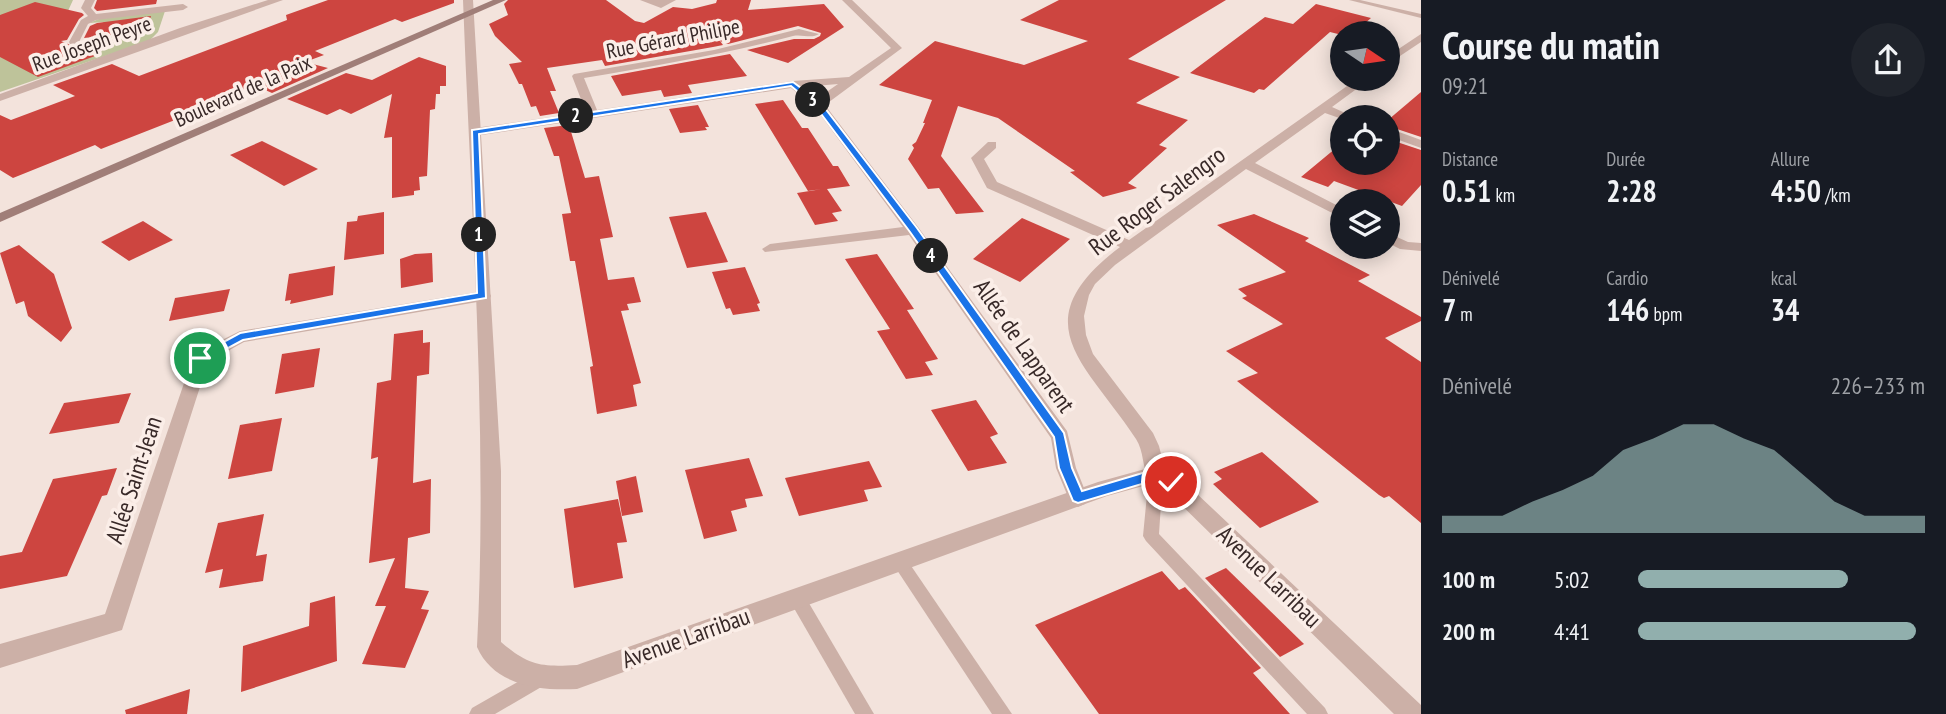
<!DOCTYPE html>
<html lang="fr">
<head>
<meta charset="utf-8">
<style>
	:root { --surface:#171b24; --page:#20242c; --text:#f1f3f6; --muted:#9ea1a6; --accent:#91afad }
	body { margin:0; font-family:"PT Sans Narrow",sans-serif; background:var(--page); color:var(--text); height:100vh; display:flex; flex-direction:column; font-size:26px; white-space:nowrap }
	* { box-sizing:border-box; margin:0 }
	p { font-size:23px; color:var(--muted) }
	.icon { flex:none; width:38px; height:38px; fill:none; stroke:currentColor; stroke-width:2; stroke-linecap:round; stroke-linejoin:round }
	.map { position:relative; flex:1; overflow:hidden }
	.panel { display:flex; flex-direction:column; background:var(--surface); width:525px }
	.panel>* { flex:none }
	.needle { width:46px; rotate:103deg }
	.controls { position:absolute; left:1330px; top:21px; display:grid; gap:14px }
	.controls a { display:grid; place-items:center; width:70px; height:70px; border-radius:50%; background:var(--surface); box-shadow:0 4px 18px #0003; font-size:35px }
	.pin { position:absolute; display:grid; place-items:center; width:60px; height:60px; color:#fff; margin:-30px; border:4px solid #fff; border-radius:50%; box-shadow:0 2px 7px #0007 }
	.km { position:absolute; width:35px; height:35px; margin:-18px; border-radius:50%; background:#222; color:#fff; font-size:19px; line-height:35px; text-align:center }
	.round { display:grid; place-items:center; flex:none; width:74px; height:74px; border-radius:37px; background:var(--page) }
	.head { display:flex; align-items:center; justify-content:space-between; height:119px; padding:0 21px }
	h1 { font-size:38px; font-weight:700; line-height:52px }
	.stats { display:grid; grid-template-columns:repeat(3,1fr); gap:10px; height:119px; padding:7px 21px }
	.stats div { display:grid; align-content:center }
	.stats b { font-size:30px; font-weight:700 }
	.stats small { font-size:19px; font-weight:400 }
	.stats p { font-size:19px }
	.chart { height:196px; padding:14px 21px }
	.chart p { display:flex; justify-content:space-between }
	.chart svg { width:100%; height:126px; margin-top:7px; fill:var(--accent); opacity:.7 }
	ul { padding:0 21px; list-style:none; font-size:23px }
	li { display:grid; grid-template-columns:112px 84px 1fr; align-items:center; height:52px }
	li i { height:18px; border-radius:9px; background:var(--accent) }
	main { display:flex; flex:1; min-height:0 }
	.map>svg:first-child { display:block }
</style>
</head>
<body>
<main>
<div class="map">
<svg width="1421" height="714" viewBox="0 0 1421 714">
	<rect width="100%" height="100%" fill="#f3e3dc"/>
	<path fill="#bec39a" d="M 0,0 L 73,0 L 51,48 L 94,43 L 103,22 L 89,23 L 99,19 L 165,11 L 158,32 L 149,41 L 0,92 Z"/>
	<g fill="#cd4540">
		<path d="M 97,0 L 157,0 L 156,4 L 97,11 L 94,8 Z"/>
		<path d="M 328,0 L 454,0 L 454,3 L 402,22 L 395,19 L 315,51 L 324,55 L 305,62 L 328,68 L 272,93 L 254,85 L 199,108 L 203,109 L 101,149 L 95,145 L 13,178 L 0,170 L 0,115 L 11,120 L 75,96 L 53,85 L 112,64 L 139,76 L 287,20 L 286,15 Z"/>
		<path d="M 508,0 L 606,0 L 635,21 L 644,23 L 673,7 L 692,9 L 716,3 L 717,0 L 751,0 L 748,10 L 824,4 L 844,27 L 788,63 L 747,50 L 794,39 L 814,39 L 820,36 L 821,33 L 798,26 L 728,44 L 720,41 L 723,45 L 713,47 L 605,66 L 602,60 L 547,68 L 556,91 L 550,91 L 559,113 L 540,116 L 536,106 L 531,107 L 522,84 L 519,84 L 509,64 L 522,62 L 495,36 L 489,24 L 508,15 L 504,4 Z"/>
		<path d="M 1059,0 L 1226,0 L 1128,59 L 1180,77 L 1136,103 L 1188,120 L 1159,145 L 1167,148 L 1128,183 L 1137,188 L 1103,197 L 1070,172 L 1075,171 L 998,118 L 958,106 L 941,156 L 984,212 L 956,214 L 939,188 L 928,189 L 908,159 L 914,148 L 912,145 L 916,142 L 925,123 L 923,123 L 932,100 L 879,85 L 935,41 L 1024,65 L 1088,41 L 1020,20 Z"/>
		<path d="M 35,2 L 82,13 L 84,15 L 79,19 L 67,40 L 61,41 L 95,56 L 38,77 L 0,57 L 0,15 Z"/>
		<path d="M 1316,4 L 1371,18 L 1354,33 L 1342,35 L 1330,32 L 1264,90 L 1259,89 L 1254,93 L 1190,73 L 1265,17 L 1293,24 Z"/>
		<path d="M 151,16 L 146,31 L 84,38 L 90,26 L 97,23 Z"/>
		<path d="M 730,54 L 747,76 L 688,85 L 692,93 L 664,97 L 661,90 L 622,96 L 611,76 Z"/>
		<path d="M 419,57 L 446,66 L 446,86 L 440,86 L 440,94 L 436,94 L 435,109 L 430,110 L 427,176 L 419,177 L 420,190 L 414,191 L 414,195 L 392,198 L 392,137 L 384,138 L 392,94 L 351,114 L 340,109 L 327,115 L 287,99 L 346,73 L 372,80 Z"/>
		<path d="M 1421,92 L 1421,137 L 1388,126 L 1388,120 Z"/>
		<path d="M 783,100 L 802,128 L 808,128 L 833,166 L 838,166 L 850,186 L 827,189 L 842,211 L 832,213 L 838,221 L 815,225 L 797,193 L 822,189 L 808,191 L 755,104 Z"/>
		<path d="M 698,105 L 709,127 L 705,127 L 707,130 L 680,133 L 669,109 Z"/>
		<path d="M 569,125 L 585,178 L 599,176 L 613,237 L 600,239 L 608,280 L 634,277 L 641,302 L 627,304 L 629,310 L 621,311 L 641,383 L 633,385 L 637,406 L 597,414 L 590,367 L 593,366 L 575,261 L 570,261 L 562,214 L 571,213 L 559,156 L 554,156 L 544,128 Z"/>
		<path d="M 1388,139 L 1421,150 L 1421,185 L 1402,206 L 1334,181 L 1328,187 L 1301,177 L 1342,143 L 1342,163 L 1388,163 Z"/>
		<path d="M 262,141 L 318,169 L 284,186 L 230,155 Z"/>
		<path d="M 384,212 L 384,254 L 344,260 L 347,222 L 357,221 L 358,216 Z"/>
		<path d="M 706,212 L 728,262 L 687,268 L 669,217 Z"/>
		<path d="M 1254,214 L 1309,238 L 1305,241 L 1370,275 L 1358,281 L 1421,317 L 1421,321 L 1385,338 L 1421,362 L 1421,523 L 1389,496 L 1384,498 L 1379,495 L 1237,381 L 1258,373 L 1226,351 L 1283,324 L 1242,298 L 1247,296 L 1238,289 L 1286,272 L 1217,225 Z"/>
		<path d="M 1022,218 L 1070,239 L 1020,282 L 973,259 Z"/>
		<path d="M 143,221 L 173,240 L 129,261 L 101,242 Z"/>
		<path d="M 19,245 L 54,274 L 72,328 L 61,342 L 28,316 L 24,301 L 16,304 L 0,253 Z"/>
		<path d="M 432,253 L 433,282 L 401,288 L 400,259 L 415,254 Z"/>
		<path d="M 877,254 L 914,309 L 907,310 L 938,359 L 925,362 L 933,375 L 906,379 L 877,331 L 890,329 L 845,259 Z"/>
		<path d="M 335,266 L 333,295 L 290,304 L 291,300 L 285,301 L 289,274 Z"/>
		<path d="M 745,267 L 760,303 L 757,304 L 760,311 L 733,315 L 730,308 L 726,309 L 712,272 Z"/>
		<path d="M 230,289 L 224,311 L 169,321 L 175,298 Z"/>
		<path d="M 423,330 L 423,343 L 430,342 L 429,374 L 417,376 L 413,483 L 431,479 L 430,533 L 408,538 L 405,588 L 429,591 L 421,609 L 429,610 L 405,668 L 362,664 L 386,606 L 375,606 L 395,558 L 369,563 L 378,457 L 371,459 L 377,383 L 391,380 L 394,334 Z"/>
		<path d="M 320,348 L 314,387 L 275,394 L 282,354 Z"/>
		<path d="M 131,393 L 119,423 L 49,434 L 64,403 Z"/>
		<path d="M 976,400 L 998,434 L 990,437 L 1007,463 L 968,471 L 931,410 Z"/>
		<path d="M 282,418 L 272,471 L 228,479 L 240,425 Z"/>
		<path d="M 1262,452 L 1319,502 L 1260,528 L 1213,484 L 1222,479 L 1214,472 Z"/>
		<path d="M 749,458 L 763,496 L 745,499 L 747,507 L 731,511 L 737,531 L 704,539 L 685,470 Z"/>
		<path d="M 869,461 L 882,487 L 864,490 L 868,501 L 799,516 L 785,478 Z"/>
		<path d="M 117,468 L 107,495 L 102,496 L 67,576 L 0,589 L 0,556 L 22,552 L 53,479 Z"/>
		<path d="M 636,476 L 643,512 L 622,516 L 616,481 Z"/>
		<path d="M 618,499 L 627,542 L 617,543 L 623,578 L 574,588 L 564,509 Z"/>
		<path d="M 264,514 L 256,556 L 267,554 L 263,581 L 219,588 L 223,569 L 205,573 L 218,523 Z"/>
		<path d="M 1226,568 L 1304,644 L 1280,657 L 1205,578 Z"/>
		<path d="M 1162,571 L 1179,590 L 1185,587 L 1261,668 L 1253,673 L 1290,714 L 1099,714 L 1035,625 Z"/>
		<path d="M 335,596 L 337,661 L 241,692 L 243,646 L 309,626 L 310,603 Z"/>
		<path d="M 190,689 L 187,714 L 126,714 L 125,710 Z"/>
	</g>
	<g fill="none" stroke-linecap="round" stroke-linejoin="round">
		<g fill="#ccb0a7" fill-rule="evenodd">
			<path d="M 1349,0 L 1360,0 L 1421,14 L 1421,18 Z"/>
			<path d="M 1156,468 L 1161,470 L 1163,474 L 1159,534 L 1325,708 L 1328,714 L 1307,714 L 1146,541 L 1143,536 L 1149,474 L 1151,470 Z"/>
			<path d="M 900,555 L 905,557 L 1012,714 L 992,714 L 895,567 L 892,562 L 895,557 Z"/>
			<path d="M 797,591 L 803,593 L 874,714 L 855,714 L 791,603 L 789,598 L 791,593 Z"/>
			<path d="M 537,671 L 543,674 L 546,680 L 543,686 L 495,714 L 469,714 L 472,708 Z"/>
		</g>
		<g fill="#ccb0a7" fill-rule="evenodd">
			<path d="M 85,0 L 95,0 L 91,8 L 96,14 L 183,4 L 188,7 L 183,10 L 96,20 L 88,24 L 78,44 L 70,44 L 69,42 L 81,20 L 88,16 L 81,8 Z"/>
			<path d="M 268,0 L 283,0 L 0,101 L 0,94 L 180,28 Z"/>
			<path d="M 640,0 L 676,0 L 661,8 Z"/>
			<path d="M 842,0 L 852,0 L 902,48 L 825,105 L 918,227 L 1067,431 L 1076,468 L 1088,498 L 1085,504 L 1078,507 L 1071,504 L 1056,468 L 1051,438 L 909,235 L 765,252 L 762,249 L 770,244 L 903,227 L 814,106 L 791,88 L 475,136 L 469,132 L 475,128 L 586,112 L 572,76 L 574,74 L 714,50 L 799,29 L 819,34 C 812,39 802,34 793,36 C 724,54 655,66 584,78 L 597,110 L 793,81 L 849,77 L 891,48 ZM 838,84 L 818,98 L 803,87 Z"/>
			<path d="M 1421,34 L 1421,42 L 1388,64 L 1388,56 Z"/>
			<path d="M 1357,79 L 1370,79 L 1332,107 L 1354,117 L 1342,119 L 1325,113 L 1255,163 L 1342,208 L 1342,218 L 1246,169 L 1115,265 L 1095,284 L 1089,295 L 1084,316 L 1086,335 L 1093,354 L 1153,433 L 1159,446 L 1166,474 L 1163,480 L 1156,482 L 1149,480 C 1142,467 1144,451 1136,439 C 1086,363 1020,323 1120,247 L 987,188 L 971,158 L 988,142 L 996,142 L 996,148 L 984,159 L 997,182 L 1129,240 Z"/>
			<path d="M 1388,128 L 1421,140 L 1421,148 L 1388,136 Z"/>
			<path d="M 1388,233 L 1408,242 L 1421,243 L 1421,251 L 1400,249 L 1388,243 Z"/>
			<path d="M 483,291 L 489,292 L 491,296 L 489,300 L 244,342 L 208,362 L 122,630 L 0,668 L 0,644 L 105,614 L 194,354 L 240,331 Z"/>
		</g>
		<path fill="#ccb0a7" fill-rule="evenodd" d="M 463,0 L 473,0 L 501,471 L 501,642 C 529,666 541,667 577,665 L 1098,482 L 1156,466 L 1178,476 L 1421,705 L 1421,714 L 1394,714 L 1164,488 L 1154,483 L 1107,496 L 577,689 C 541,691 494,686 477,647 C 488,432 471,215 463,0 Z"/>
		<path fill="#a07e78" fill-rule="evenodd" d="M 493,0 L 506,0 L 0,222 L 0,213 Z"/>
	</g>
	<path fill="#1a73e8" stroke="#fff" stroke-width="2" d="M 793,82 L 821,103 L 917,228 L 1064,433 L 1072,468 L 1082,491 L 1156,469 L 1176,478 L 1176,486 L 1171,487 L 1155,480 L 1078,503 L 1073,501 L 1059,468 L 1054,437 L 910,232 L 815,106 L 791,86 L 479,134 L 486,298 L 243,340 L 204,361 L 196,361 L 194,358 L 240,333 L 477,293 L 472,130 Z"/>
	<g text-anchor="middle" stroke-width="7" stroke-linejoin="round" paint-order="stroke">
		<g font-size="21" fill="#382928" stroke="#fbeee8">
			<text transform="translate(673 39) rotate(-11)" y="7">Rue Gérard Philipe</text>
			<text transform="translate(92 44) rotate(-20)" y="7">Rue Joseph Peyre</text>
			<text transform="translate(243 91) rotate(-24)" y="7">Boulevard de la Paix</text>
		</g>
		<g font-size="24" fill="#382928" stroke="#fbeee8">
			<text transform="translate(1157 201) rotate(-37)" y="8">Rue Roger Salengro</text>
			<text transform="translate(1024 346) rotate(55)" y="8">Allée de Lapparent</text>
			<text transform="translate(134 480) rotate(-72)" y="8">Allée Saint-Jean</text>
			<text transform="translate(1269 577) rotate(44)" y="8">Avenue Larribau</text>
			<text transform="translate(686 638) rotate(-20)" y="8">Avenue Larribau</text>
		</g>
	</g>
</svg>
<div class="controls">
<a><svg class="needle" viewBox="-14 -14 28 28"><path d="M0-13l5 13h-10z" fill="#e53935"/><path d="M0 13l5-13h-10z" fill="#9ea1a6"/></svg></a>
<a><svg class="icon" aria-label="locate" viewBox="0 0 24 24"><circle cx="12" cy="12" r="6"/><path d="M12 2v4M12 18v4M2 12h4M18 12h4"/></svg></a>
<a><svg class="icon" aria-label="layers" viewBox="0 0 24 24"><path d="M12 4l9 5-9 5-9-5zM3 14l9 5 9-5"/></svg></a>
</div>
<div class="pin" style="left:200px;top:358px;background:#1e9e55"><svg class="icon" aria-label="arrive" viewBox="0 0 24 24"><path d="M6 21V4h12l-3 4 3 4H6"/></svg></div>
<div class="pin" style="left:1171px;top:482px;background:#d93025"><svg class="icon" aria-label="check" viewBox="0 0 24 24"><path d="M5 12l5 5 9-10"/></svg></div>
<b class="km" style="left:479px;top:235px">1</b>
<b class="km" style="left:576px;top:116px">2</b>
<b class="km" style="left:813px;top:100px">3</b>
<b class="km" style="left:931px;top:256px">4</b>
</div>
<section class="panel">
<div class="head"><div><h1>Course du matin</h1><p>09:21</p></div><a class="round"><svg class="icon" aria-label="share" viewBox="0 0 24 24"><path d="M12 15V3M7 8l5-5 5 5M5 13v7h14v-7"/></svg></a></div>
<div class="stats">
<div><p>Distance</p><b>0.51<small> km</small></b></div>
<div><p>Durée</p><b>2:28</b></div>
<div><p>Allure</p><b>4:50<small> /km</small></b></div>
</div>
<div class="stats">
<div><p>Dénivelé</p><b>7<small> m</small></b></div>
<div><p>Cardio</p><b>146<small> bpm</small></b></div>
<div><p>kcal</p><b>34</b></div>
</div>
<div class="chart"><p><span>Dénivelé</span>226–233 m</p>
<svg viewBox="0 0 160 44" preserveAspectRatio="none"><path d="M0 44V38L10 38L20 38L30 33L40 29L50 24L60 15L70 11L80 6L90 6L100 11L110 15L120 24L130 33L140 38L150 38L160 38V44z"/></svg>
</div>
<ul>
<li><b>100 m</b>5:02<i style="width:73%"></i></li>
<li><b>200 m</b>4:41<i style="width:97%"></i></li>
</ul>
</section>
</main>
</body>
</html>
